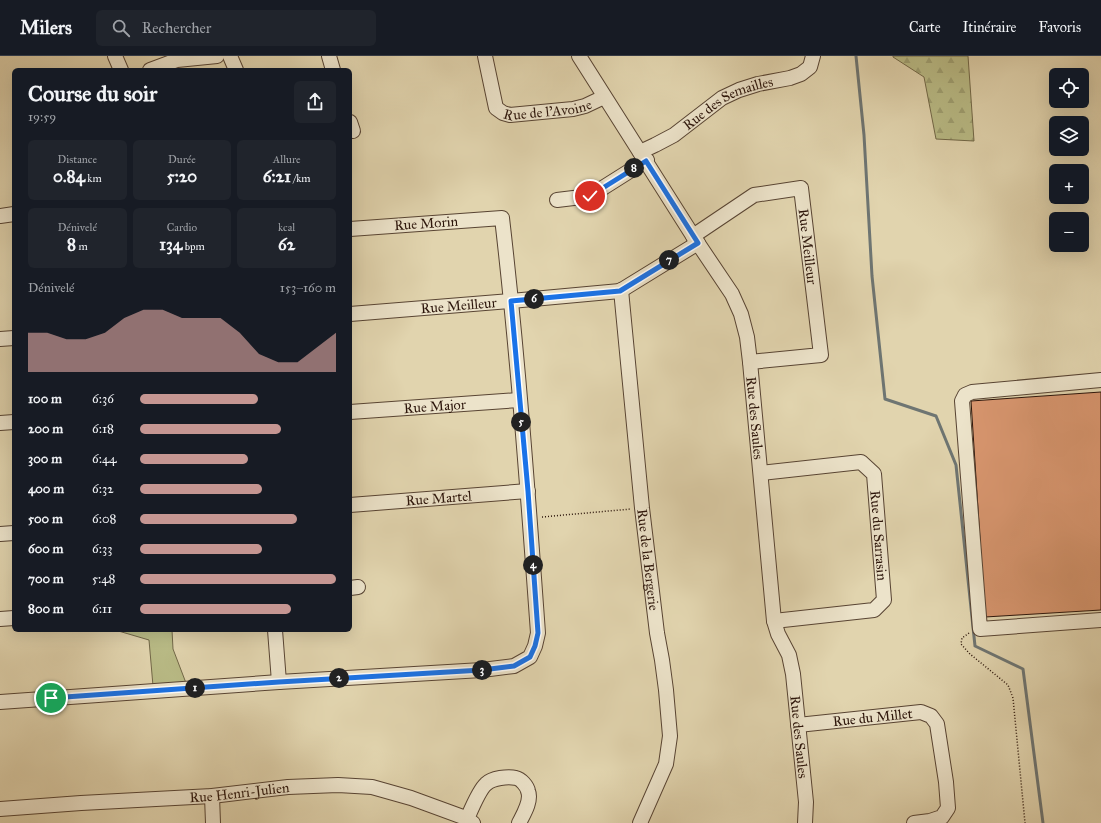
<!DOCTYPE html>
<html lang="fr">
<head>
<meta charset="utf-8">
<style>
	:root { --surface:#171b24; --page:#20242c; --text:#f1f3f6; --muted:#9ea1a6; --line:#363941; --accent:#c59692 }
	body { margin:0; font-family:"IM FELL Great Primer",serif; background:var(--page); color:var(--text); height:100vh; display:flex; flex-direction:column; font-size:15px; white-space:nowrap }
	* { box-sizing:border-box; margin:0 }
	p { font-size:13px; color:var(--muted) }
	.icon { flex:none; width:22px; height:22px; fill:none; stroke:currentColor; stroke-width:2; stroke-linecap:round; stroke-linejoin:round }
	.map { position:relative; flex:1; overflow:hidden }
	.details { position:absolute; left:12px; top:12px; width:340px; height:564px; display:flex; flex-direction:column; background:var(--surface); border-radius:6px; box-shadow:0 4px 16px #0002 }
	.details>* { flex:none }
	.buttons { position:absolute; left:1049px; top:12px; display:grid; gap:8px }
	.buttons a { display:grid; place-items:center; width:40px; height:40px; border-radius:6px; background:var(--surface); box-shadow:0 4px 16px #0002; font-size:20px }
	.pin { position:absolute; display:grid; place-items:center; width:34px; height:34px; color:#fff; margin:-17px; border:2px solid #fff; border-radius:50%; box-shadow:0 1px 4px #0007 }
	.km { position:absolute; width:20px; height:20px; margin:-10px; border-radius:50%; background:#222; color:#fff; font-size:11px; line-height:20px; text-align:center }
	.round { display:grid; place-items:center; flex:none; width:42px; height:42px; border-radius:6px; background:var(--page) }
	.head { display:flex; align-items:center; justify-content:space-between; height:68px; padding:0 16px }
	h1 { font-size:22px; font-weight:700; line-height:30px }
	.stats { display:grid; grid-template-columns:repeat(3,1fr); gap:6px; height:68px; padding:4px 16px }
	.stats div { display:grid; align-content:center; border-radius:6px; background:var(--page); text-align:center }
	.stats b { font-size:17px; font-weight:700 }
	.stats small { font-size:11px; font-weight:400 }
	.stats p { font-size:11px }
	.chart { height:112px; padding:8px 16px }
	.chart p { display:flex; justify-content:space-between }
	.chart svg { width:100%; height:72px; margin-top:4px; fill:var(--accent); opacity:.7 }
	ul { padding:0 16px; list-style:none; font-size:13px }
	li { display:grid; grid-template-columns:64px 48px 1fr; align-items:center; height:30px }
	li i { height:10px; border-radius:5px; background:var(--accent) }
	header { display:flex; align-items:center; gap:24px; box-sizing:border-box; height:56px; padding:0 20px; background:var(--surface); border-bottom:1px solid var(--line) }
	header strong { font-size:19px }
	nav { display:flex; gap:22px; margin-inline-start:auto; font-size:14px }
	.search { width:280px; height:36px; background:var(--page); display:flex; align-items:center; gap:10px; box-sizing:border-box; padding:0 14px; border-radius:6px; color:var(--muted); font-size:15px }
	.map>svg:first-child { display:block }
</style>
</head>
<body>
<header>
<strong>Milers</strong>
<div class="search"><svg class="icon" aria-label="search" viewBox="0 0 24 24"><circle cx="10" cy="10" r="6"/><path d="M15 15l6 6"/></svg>Rechercher</div>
<nav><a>Carte</a><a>Itinéraire</a><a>Favoris</a></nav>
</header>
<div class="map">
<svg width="1101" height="767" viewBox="0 0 1101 767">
	<defs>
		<pattern id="forest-firs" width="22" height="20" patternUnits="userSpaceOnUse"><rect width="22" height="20" fill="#b9bb86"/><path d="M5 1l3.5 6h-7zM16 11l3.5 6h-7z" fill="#9fa072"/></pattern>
	</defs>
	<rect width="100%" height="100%" fill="#e1d4ae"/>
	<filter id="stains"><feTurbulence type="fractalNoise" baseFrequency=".005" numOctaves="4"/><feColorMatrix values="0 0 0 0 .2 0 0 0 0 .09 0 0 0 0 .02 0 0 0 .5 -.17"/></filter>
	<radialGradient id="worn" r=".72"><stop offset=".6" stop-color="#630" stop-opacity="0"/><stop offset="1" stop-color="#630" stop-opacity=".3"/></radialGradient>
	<path fill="url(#forest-firs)" stroke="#726848" d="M 893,0 L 968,0 L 974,85 L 936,83 L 924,21 L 893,1 Z"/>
	<path fill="#b9bb86" stroke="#726848" d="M 115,574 L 172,574 L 173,593 L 186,627 L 153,630 L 149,584 Z"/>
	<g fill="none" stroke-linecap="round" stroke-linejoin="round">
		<path stroke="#6e7572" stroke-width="3" d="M 856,0 L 864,79 L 872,220 L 885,343 L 936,360 L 956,409 L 975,590 L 1023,613 L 1043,767"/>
	</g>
	<path fill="#d7956e" stroke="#2b140a" d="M 1101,336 L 1101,554 L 985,561 L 971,345 Z"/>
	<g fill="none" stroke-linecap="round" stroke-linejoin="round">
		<g stroke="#584433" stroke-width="16">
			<g id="minor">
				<path d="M 115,0 L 121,14"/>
				<path d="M 230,0 L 236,14"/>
				<path d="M 329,0 L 333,14"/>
				<path id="s1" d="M 485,0 L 496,52 L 503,57 L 510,59 L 573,53 L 585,50 L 604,41"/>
				<path id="s2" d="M 579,0 L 693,180 L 732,238 L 741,258 L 747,281 L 750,306 L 774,565 L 778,578 L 789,599 L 793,618 L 806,746 L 805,767"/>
				<path d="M 150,14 L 177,4 L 217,0"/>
				<path d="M 350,66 L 353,75"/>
				<path id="s3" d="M 640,96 L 655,89 L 674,79 L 722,42 L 739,34 L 758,28 L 790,22 L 801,18 L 810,11 L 813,0"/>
				<path d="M 557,144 L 590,140 L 647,104"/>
				<path d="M 0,160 L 14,158"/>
				<path id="s4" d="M 693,180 L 754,139 L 801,132 L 821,299 L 750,306"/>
				<path id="s5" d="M 621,234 L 642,452 L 657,577 L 662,604 L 666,634 L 670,680 L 666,708 L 640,767"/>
				<path id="s6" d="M 350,258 L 511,245 L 620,235 L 698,187"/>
				<path d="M 0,283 L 14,282"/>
				<path d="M 1101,324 L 972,336 L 965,339 L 962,345 L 980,573 L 1101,564"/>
				<path id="s7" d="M 350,356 L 519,344"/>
				<path d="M 0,367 L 14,366"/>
				<path id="s8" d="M 761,417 L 861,406 L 874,418 L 884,544 L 874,554 L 774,565"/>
				<path id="s9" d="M 350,449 L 528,435"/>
				<path d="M 0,478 L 14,477"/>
				<path d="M 350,532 L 358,531"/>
				<path d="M 0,563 L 14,562"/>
				<path d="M 275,574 L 279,626"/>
				<path d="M 0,646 L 279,626 L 482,614 L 514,610 L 530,601 L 535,590 L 538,577 C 528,438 518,300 502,162 L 350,173"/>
				<path id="s10" d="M 798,669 L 921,656 L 931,660 L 937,668 L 946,726 L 948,752 L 942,761 L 930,765 L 914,767"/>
				<path d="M 212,740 L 213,767"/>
				<path id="s11" d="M 0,753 L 81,747 L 212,740 L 288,731 L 338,729 L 372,731 L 411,742 L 463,761 L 473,767"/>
				<path d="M 467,763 C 471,754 479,734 486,728 C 492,722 508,720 516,722 C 521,723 527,730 528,735 C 532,745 523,759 519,767"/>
			</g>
		</g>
		<g stroke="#2b140a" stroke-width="1.5" stroke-dasharray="1 2" stroke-linecap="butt">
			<path d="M 542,461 L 631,453"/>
			<path d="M 969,577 L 962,582 L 961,588 L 970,598 L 1008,629 L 1013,642 L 1025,767"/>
		</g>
		<use href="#minor" stroke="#ece3ca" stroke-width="14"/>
	</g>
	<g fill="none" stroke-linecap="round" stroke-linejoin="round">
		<g stroke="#fff" stroke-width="8">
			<path id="route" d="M 51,642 L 279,626 L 482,614 L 514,610 L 530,601 L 535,590 L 538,577 L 528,435 L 511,245 L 620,235 L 698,187 L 646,105 L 590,140"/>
		</g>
		<use href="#route" stroke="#1a73e8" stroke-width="5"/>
	</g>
	<g text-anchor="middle" stroke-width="3" stroke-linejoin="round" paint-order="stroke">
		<g font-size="14" fill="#2b140a" stroke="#ece3ca">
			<text dy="5" stroke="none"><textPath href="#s1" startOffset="107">Rue de l'Avoine</textPath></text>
			<text dy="5" stroke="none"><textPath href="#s3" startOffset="102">Rue des Semailles</textPath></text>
			<text transform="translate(426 167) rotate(-4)" y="5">Rue Morin</text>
			<text dy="5" stroke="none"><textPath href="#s4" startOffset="180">Rue Meilleur</textPath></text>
			<text dy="5" stroke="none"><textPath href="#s6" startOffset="109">Rue Meilleur</textPath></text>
			<text dy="5" stroke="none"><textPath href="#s7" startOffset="85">Rue Major</textPath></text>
			<text dy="5" stroke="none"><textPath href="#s2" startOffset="410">Rue des Saules</textPath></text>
			<text dy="5" stroke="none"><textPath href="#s9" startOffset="89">Rue Martel</textPath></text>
			<text dy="5" stroke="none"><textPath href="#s8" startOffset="180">Rue du Sarrasin</textPath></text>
			<text dy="5" stroke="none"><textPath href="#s5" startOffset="271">Rue de la Bergerie</textPath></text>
			<text dy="5" stroke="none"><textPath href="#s10" startOffset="75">Rue du Millet</textPath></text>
			<text dy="5" stroke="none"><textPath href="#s2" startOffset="734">Rue des Saules</textPath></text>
			<text dy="5" stroke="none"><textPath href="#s11" startOffset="240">Rue Henri-Julien</textPath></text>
		</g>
	</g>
	<rect width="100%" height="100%" filter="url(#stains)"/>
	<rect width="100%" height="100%" fill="url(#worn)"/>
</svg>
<div class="buttons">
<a><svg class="icon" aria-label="locate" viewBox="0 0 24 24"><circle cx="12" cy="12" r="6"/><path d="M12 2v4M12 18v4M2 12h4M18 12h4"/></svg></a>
<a><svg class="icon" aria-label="layers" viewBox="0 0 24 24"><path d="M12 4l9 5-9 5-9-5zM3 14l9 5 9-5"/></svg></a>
<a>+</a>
<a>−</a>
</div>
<div class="pin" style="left:51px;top:642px;background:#1e9e55"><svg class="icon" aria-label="arrive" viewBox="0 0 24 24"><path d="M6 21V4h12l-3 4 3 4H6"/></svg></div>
<div class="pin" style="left:590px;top:140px;background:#d93025"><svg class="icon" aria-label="check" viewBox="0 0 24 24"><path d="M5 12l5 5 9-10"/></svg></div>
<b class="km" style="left:195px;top:632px">1</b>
<b class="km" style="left:339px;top:622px">2</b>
<b class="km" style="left:482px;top:614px">3</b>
<b class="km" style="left:533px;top:509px">4</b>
<b class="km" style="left:521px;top:366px">5</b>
<b class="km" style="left:534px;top:243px">6</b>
<b class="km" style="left:669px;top:204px">7</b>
<b class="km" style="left:634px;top:112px">8</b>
<section class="details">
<div class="head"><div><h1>Course du soir</h1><p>19:59</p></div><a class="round"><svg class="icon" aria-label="share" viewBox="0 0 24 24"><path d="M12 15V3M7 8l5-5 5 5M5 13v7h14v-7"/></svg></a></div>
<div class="stats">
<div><p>Distance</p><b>0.84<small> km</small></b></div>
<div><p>Durée</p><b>5:20</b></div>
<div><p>Allure</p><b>6:21<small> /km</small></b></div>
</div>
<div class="stats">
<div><p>Dénivelé</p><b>8<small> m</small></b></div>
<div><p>Cardio</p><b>134<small> bpm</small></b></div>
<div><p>kcal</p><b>62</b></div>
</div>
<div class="chart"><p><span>Dénivelé</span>153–160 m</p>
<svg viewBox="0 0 160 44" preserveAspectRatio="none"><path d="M0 44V20L10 20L20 24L30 24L40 20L50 11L60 6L70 6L80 11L90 11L100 11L110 20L120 33L130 38L140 38L150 29L160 20V44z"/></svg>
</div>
<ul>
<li><b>100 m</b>6:36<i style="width:60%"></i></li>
<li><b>200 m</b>6:18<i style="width:72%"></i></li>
<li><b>300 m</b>6:44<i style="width:55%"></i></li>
<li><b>400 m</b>6:32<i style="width:62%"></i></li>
<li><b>500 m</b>6:08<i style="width:80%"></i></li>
<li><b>600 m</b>6:33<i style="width:62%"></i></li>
<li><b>700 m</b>5:48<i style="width:100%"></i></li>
<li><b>800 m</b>6:11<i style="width:77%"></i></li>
</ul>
</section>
</div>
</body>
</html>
